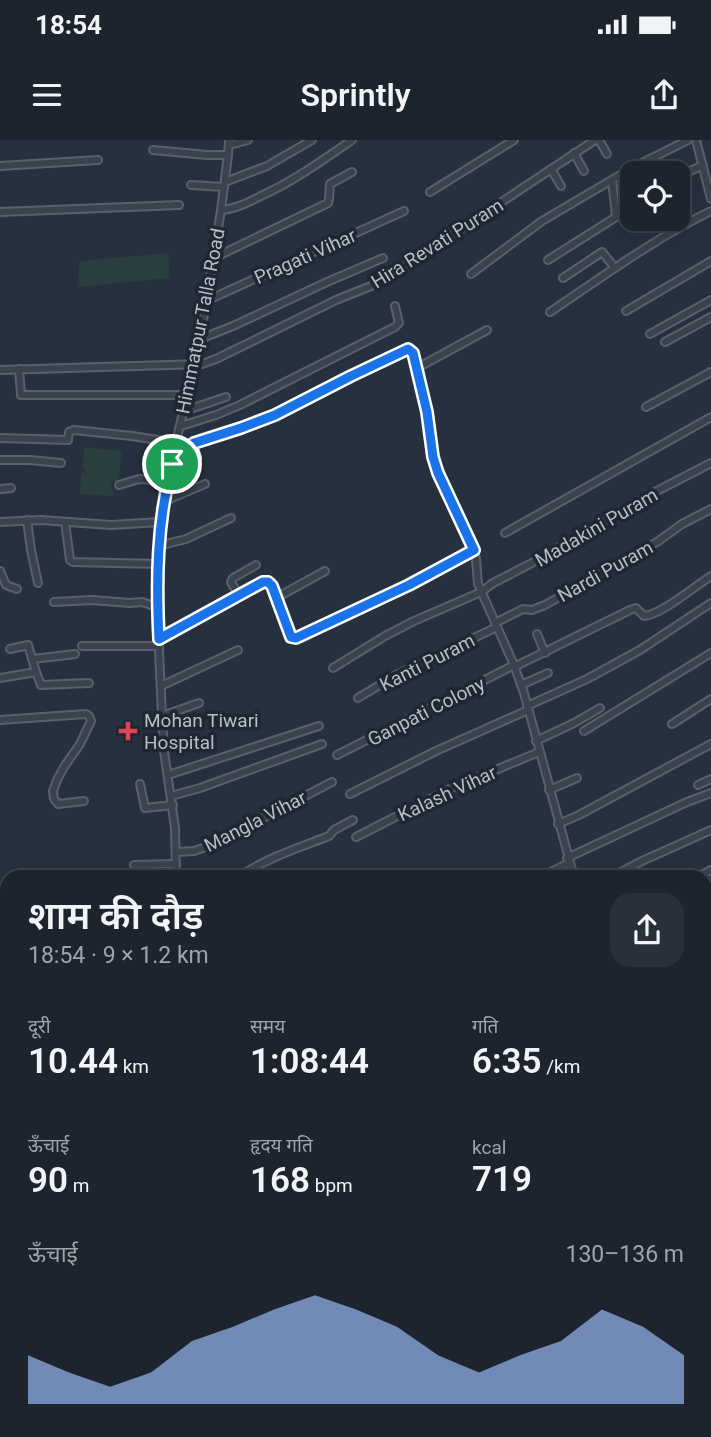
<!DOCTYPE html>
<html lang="hi">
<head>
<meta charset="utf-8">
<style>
	:root { --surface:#1d242e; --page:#2a303a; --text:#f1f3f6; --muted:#a0a4aa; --line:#3b414a; --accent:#95b6f0 }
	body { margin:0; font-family:Roboto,"Noto Sans Devanagari",sans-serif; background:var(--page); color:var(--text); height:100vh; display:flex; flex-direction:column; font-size:26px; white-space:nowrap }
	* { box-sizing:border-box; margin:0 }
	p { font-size:23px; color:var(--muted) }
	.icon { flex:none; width:38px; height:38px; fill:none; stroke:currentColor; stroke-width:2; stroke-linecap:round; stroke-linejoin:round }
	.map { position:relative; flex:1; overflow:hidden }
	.side { position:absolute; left:0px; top:730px; width:712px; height:569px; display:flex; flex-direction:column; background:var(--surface); border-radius:21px 21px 0 0; box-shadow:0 7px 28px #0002,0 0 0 2px var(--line) }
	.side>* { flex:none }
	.buttons { position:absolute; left:620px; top:21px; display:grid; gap:14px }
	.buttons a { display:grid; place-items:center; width:70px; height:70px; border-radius:14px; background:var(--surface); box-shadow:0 7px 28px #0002,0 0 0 2px var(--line); font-size:35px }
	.pin { position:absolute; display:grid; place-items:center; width:60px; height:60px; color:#fff; margin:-30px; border:4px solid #fff; border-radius:50%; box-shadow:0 2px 7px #0007 }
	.round { display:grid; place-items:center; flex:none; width:74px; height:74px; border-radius:21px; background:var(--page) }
	.summary { display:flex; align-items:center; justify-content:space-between; height:119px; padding:0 28px }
	h1 { font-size:38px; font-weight:600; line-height:52px }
	.figures { display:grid; grid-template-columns:repeat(3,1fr); gap:10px; height:119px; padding:7px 28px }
	.figures div { display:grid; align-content:center }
	.figures b { font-size:35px; font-weight:600 }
	.figures small { font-size:19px; font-weight:400 }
	.figures p { font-size:19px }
	.chart { height:196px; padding:14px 28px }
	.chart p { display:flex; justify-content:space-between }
	.chart svg { width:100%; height:126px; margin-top:7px; fill:var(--accent); opacity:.7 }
	.status { display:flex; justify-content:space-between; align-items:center; height:49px; padding:0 35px; background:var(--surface); direction:ltr }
	.status svg { height:19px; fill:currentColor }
	header { display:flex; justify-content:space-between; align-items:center; height:91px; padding:0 28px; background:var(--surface); font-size:32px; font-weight:600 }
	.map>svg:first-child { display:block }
</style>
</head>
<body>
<div class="status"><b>18:54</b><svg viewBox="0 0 49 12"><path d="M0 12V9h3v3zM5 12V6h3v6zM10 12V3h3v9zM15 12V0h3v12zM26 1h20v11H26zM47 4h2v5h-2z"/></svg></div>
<header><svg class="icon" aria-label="menu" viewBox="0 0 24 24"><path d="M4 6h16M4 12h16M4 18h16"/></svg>Sprintly<svg class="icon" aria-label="share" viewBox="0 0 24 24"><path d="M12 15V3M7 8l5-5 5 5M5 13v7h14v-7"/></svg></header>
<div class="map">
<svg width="711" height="1297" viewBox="0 0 711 1297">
	<rect width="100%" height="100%" fill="#27303e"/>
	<g fill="#2a3e40">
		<path d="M 168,113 L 170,138 L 78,147 L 79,121 Z"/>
		<path d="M 84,307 L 122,311 L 118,341 L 111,341 L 113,356 L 80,354 L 81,333 L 85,333 L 85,329 L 82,328 Z"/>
	</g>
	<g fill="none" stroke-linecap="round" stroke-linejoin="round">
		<g stroke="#59606c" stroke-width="10">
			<g id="minor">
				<path d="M 599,0 L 607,14"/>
				<path d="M 696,0 L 711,59"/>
				<path d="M 229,5 L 248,0"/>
				<path d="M 153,10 L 207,15 L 228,15"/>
				<path d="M 574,13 L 584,31"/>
				<path d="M 649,19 L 655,33"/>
				<path d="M 0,26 L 98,20"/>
				<path d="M 551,29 L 561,46"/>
				<path d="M 688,32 L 703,25"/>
				<path d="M 612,40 L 616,77"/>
				<path d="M 225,42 L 267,26 L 312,0"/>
				<path d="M 191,45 L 224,47"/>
				<path d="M 430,52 L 514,0"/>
				<path d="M 221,70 C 236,69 249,62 263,55 C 295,40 323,20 352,0"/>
				<path d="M 0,72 L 179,65"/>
				<path d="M 643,79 L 644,82"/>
				<path d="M 213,116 L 218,116 L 328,63 L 329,59 L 330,44 L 352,32"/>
				<path d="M 548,120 L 616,77 L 632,70"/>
				<path d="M 471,134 L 542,81 L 632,28 L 688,0"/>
				<path d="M 563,138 L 602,112 L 615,128"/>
				<path d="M 206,161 L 404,71"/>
				<path d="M 626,171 L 711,121"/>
				<path d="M 550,172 C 602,137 654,99 711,71"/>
				<path d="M 650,194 L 711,160"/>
				<path d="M 200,199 L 233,186 L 327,142 L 383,118"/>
				<path d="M 665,202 L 711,177"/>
				<path d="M 417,228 L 487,190"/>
				<path d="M 19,229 L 21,255 L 188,255"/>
				<path d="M 0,230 L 202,224 L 216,219 L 336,160 L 381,142 L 595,0"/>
				<path d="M 646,267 L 711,232"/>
				<path d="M 184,271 L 226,257"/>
				<path d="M 181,286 L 216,275 L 240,265 L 395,187 L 399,183 L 395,166"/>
				<path d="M 0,298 L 68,300 L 69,292 L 74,290 L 132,296 L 177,303"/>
				<path d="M 0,320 L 30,320 L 61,323"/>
				<path d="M 172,324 L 195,318 L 191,305 L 194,303 L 241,288 L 275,275 L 351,235 L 408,209 L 413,213 L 427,272 L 433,317 L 438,333 L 474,410 L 476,419 L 478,444 L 514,525 L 524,553 L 574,737"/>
				<path d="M 119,345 L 139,339 L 167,341"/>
				<path d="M 0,349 L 11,348"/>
				<path d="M 163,362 L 205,344"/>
				<path d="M 27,380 L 31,410 L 38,443"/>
				<path d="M 0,382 L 41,380 L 111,385 L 160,382"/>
				<path d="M 65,382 L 70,420 L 73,422 L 158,424"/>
				<path d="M 505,393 L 711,277"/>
				<path d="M 158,406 L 186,399 L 231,378"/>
				<path d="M 0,431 L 6,445 L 17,449"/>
				<path d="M 239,456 L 231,442 L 233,438 L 256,425"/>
				<path d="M 276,458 L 325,431"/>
				<path d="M 54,462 L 92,460 L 130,463 L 142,462 L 157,467"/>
				<path d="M 495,483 L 523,469 L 532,470 L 545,465 L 657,402 L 682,384 L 711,369"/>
				<path d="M 537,494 L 545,513"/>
				<path d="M 159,500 L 263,442 L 268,442 L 272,446 L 291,497 L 296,498 L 409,445 L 474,410"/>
				<path d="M 82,506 L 159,506"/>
				<path d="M 10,509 L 28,505 L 36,532"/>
				<path d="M 33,519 L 75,514"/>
				<path d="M 514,527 L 630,470 L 636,468 L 644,476 C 661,475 695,446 711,436"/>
				<path d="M 333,528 L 385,496 L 414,481 L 481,452 L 493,443 L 530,424 L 651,354 L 711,323"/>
				<path d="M 0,538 L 36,532 L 41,545 L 89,543"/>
				<path d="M 521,545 L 548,533"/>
				<path d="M 161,546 L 238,510"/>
				<path d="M 358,558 L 396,535 L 497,487"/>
				<path d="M 527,566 L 587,539 L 640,510 L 711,463"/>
				<path d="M 162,576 L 199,563"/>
				<path d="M 0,580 L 86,574 L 89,576 L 91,581 L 80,604 L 64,627 L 57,640 L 53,651 L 54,659 L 58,664 L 84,661"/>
				<path d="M 672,584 L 711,559"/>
				<path d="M 584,591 L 711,513"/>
				<path d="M 536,601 L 574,583 L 600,568"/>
				<path d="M 337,615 L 514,525"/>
				<path d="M 168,635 L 319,586"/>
				<path d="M 140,644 L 145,668 L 173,665"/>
				<path d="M 698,645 L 711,639"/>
				<path d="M 549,650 L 577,638"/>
				<path d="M 350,654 L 436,611 L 528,570"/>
				<path d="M 171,656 L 200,648 L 322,604"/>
				<path d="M 558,684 L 579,675 L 711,604"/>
				<path d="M 356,697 L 452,648 L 539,612"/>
				<path d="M 176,712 L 194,711 L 209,706 L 332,642"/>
				<path d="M 567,718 L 687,662 L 711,653"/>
				<path d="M 134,725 L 176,724"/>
				<path d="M 176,737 L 175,688 L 164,611 L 162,576 L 157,467 L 160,382 L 167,341 L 200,199 L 221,70 L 228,15 L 229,0"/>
				<path d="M 239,737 C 266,718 298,708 329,696 L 334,690 L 353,680"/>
				<path d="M 541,737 L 569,723"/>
				<path d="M 612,737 L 642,721 L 711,690"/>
				<path d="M 698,737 L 711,730"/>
				<path d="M 705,780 L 711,777"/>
				<path d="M 705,796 L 711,812"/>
				<path d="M 0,802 L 7,804"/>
				<path d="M 0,835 L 7,837"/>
				<path d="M 705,877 L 711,875"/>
				<path d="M 3,900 L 7,878"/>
				<path d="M 705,906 L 711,903"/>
				<path d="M 0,920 L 7,921"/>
				<path d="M 705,949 L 711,946"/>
				<path d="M 705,993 L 711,990"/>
				<path d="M 0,1000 L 7,1001"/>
				<path d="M 705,1040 L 711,1036"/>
				<path d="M 0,1076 L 7,1077"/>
				<path d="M 0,1117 L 7,1117"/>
				<path d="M 705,1136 L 711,1133"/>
				<path d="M 0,1160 L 7,1161"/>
				<path d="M 0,1194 L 7,1194"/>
				<path d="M 705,1229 L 711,1226"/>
				<path d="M 0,1261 L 7,1261"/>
				<path d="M 705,1276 L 711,1273"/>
				<path d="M 299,1292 L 301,1297"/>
				<path d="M 405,1292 L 408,1297"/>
				<path d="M 38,1297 L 47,1297"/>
				<path d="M 81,1297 L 113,1292"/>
				<path d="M 174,1297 L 186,1292"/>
				<path d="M 220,1297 L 230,1292"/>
				<path d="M 360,1297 L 369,1292"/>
				<path d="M 472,1297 L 480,1292"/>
				<path d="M 574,1297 L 574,1292"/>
				<path d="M 668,1297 L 678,1292"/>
			</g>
		</g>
		<use href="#minor" stroke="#3b424e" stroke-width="6"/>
	</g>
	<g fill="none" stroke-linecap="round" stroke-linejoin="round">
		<g stroke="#fff" stroke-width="14">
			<path id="route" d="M 408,209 L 413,213 L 427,272 L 433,317 L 438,333 L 474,410 L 409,445 L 296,498 L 291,497 L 272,446 L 268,442 L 263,442 L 159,499 C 156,440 157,382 172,324 L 195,318 L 191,305 L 194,303 L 241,288 L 275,275 L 351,236 Z"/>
		</g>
		<use href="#route" stroke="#1a73e8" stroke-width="9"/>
	</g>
	<path fill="#e0444e" stroke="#202733" stroke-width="2.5" d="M124.5 580.5h7v7h7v7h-7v7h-7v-7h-7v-7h7z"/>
	<g text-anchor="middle" stroke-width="7" stroke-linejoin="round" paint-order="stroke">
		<g font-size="19" fill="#b7bec9" stroke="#202733">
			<text transform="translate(437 103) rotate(-32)" y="7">Hira Revati Puram</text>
			<text transform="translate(305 116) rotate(-24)" y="7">Pragati Vihar</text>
			<text transform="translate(200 181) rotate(-79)" y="7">Himmatpur Talla Road</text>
			<text transform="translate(596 387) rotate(-30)" y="7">Madakini Puram</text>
			<text transform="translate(605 431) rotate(-29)" y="7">Nardi Puram</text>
			<text transform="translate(427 522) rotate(-27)" y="7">Kanti Puram</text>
			<text transform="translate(426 571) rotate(-27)" y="7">Ganpati Colony</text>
			<text transform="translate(447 653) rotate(-25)" y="7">Kalash Vihar</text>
			<text transform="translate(255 681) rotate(-27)" y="7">Mangla Vihar</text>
		</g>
		<g font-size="19" fill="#b7bec9" stroke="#202733" text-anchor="start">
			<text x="144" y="587">Mohan Tiwari<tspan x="144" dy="22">Hospital</tspan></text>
		</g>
	</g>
</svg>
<div class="buttons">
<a><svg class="icon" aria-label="locate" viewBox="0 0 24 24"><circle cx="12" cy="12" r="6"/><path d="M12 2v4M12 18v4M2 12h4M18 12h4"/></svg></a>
</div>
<div class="pin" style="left:172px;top:324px;background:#1e9e55"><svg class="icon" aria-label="arrive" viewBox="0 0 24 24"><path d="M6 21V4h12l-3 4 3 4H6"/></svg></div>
<section class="side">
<div class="summary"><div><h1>शाम की दौड़</h1><p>18:54 · 9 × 1.2 km</p></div><a class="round"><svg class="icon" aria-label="share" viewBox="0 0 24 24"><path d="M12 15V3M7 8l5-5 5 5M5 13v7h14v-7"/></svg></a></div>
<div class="figures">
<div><p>दूरी</p><b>10.44<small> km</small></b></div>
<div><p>समय</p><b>1:08:44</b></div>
<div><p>गति</p><b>6:35<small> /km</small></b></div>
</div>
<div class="figures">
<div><p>ऊँचाई</p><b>90<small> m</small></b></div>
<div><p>हृदय गति</p><b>168<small> bpm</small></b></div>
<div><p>kcal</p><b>719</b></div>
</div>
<div class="chart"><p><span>ऊँचाई</span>130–136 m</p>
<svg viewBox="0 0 160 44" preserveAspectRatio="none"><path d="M0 44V27L10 33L20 38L30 33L40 22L50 17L60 11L70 6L80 11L90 17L100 27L110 33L120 27L130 22L140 11L150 17L160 27V44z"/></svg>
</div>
</section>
</div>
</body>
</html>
